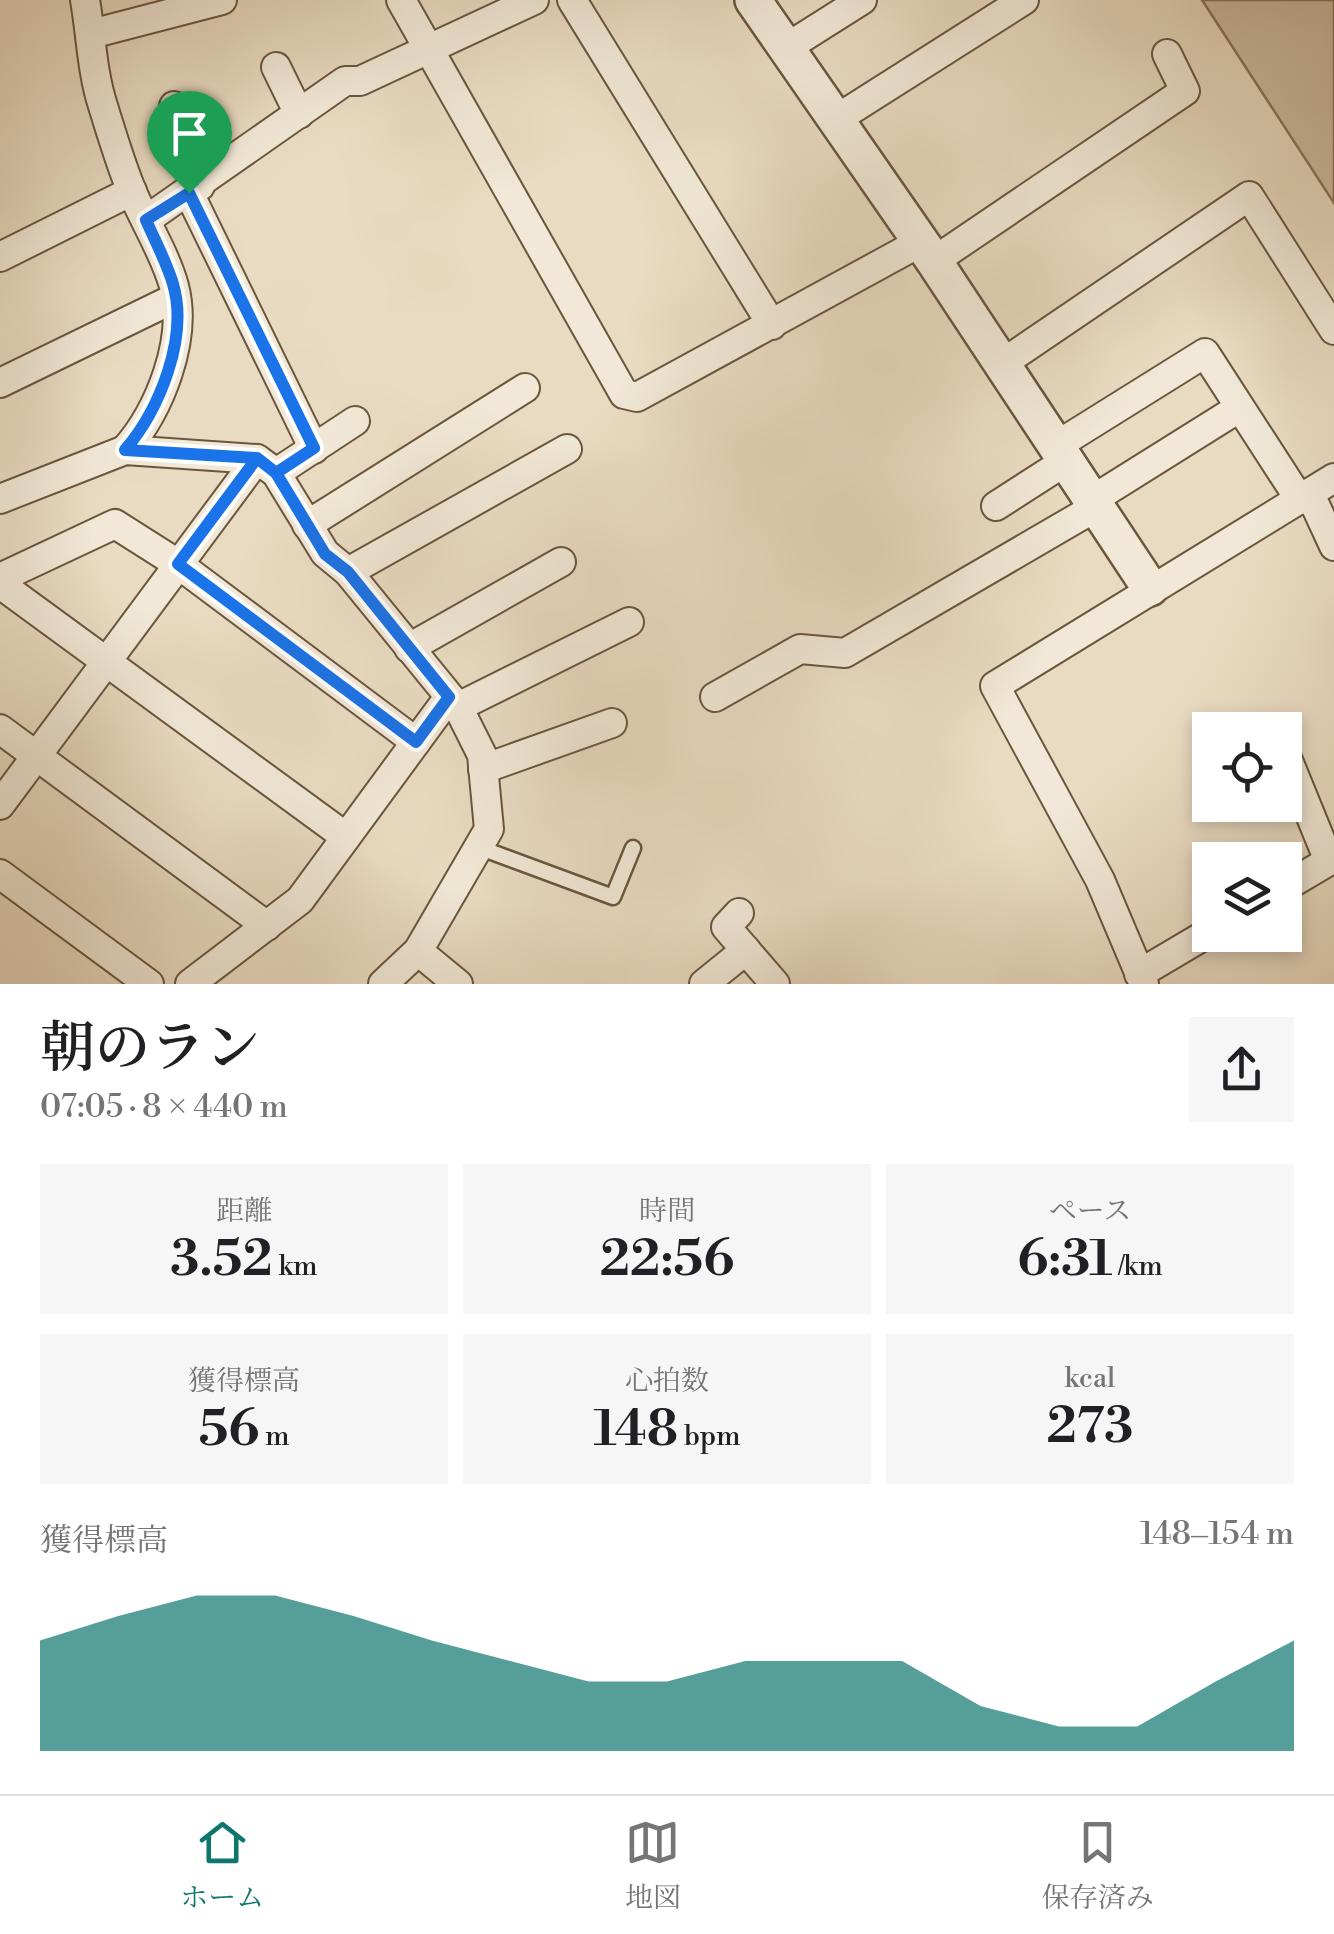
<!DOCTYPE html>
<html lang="ja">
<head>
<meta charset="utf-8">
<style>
	:root { --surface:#fff; --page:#f6f6f6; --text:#202124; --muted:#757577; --line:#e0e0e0; --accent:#0f766e }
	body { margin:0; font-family:"Libre Bodoni","Noto Serif JP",serif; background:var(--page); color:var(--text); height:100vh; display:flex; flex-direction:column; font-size:38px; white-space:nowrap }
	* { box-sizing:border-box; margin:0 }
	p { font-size:32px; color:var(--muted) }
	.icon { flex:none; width:55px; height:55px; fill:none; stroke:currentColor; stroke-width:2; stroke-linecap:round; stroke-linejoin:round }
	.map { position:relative; height:984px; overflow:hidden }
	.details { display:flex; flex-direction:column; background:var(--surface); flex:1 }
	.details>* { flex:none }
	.buttons { position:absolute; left:1192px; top:712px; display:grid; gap:20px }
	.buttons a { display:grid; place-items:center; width:110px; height:110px; border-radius:0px; background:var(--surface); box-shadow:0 5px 15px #0003; font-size:50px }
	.pin { position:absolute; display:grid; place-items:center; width:85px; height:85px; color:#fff; margin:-102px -42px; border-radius:50% 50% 50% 0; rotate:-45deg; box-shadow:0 0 10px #0007 }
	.pin .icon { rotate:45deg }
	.round { display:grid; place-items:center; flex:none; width:105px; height:105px; border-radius:0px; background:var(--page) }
	.overview { display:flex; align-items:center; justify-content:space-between; height:170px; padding:0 40px }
	h1 { font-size:55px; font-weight:600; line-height:75px }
	.figures { display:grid; grid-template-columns:repeat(3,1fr); gap:15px; height:170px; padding:10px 40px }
	.figures div { display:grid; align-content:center; border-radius:0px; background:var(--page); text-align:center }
	.figures b { font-size:50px; font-weight:600 }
	.figures small { font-size:28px; font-weight:400 }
	.figures p { font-size:28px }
	.chart { height:280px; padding:20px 40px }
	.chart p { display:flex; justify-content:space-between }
	.chart svg { width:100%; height:180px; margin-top:10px; fill:var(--accent); opacity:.7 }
	.dock { display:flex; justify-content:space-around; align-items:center; height:140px; border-top:2px solid var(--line); background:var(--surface); font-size:28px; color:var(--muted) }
	.dock a { display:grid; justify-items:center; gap:5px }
	.dock .active { color:var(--accent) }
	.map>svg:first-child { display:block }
</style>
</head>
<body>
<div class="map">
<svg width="1334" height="984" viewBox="0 0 1334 984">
	<rect width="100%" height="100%" fill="#e9dbc2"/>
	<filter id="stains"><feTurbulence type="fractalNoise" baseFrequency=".002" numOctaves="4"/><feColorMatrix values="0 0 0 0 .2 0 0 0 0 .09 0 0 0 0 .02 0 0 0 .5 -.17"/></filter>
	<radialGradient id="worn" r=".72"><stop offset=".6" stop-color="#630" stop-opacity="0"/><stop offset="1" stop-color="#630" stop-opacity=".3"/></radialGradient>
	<path fill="#ccbda4" stroke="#86735a" stroke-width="2.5" d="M 1202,0 L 1334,0 L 1334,203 Z"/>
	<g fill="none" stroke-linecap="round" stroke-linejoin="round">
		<g stroke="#6a563d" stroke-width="19">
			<path id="service" d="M 478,847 L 613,897 L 633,848"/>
		</g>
		<g stroke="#6a563d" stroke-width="32">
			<g id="minor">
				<path d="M 85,0 C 91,34 92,73 103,106 C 112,135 121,166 133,194 C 146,224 165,254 174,286 C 188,339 160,410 125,450"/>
				<path d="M 401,0 L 624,394 L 637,397 L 919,243"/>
				<path d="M 572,0 L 772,325"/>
				<path d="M 91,34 L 222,0"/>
				<path d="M 786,48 L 862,0"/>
				<path d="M 276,67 L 299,114"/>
				<path d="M 174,106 L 200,186"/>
				<path d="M 835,120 L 1024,0"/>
				<path d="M 189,193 L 314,449"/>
				<path d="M 146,220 L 345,81 L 360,81 L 534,0"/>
				<path d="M 0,257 L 132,191"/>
				<path d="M 934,261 L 1185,91 L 1167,54"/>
				<path d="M 1003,363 L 1249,196 L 1334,330"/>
				<path d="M 0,383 L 175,298"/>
				<path d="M 1056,446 L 1205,353 L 1300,500"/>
				<path d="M 276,473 L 355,421"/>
				<path d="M 1310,494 L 1334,546"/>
				<path d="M 0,499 L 125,450 L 257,459 L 276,473 L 325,553 L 348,572 L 458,707 L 482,755 L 489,829 L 418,951 L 383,984"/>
				<path d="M 1092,500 L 1239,408"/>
				<path d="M 996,506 L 1066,461"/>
				<path d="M 307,525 L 525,388"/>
				<path d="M 348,572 L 567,449"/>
				<path d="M 0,578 L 115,524 L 178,564 L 416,742"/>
				<path d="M 0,584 L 346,837"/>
				<path d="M 409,648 L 561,562"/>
				<path d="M 715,697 L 800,649 L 845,653 L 1096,507"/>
				<path d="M 458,707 L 629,622"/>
				<path d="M 0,729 L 267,926"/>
				<path d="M 1285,753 L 1329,861"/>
				<path d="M 483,769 L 612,723"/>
				<path d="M 0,805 L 257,459"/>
				<path d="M 0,874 L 149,984"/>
				<path d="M 1285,887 L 1334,858"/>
				<path d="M 739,913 L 726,927 L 775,984"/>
				<path d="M 418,951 L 458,984"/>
				<path d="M 1139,974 L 1210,932"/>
				<path d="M 190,984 L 300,900 L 449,697"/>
				<path d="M 704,984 L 746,950"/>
				<path d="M 1144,984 L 1100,880 L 995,686 L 1334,478"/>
			</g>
		</g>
		<g stroke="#6a563d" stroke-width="40">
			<path id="tertiary" d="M 753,0 L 934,261 L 1150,588"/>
		</g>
		<use href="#service" stroke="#f1e8d7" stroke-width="14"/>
		<use href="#minor" stroke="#f1e8d7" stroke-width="28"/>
		<use href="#tertiary" stroke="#f1e8d7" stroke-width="35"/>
	</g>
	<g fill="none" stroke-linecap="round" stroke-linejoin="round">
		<g stroke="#fff" stroke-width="20">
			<path id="route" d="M 189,193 L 314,448 L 276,473 L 257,458 L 178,564 L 416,742 L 449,697 L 348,572 L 325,554 L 276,473 L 257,458 L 125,450 C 159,410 189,338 173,284 C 167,263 155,241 146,220 L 189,193"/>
		</g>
		<use href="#route" stroke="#1a73e8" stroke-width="12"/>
	</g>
	<rect width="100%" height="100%" filter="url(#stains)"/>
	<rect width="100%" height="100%" fill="url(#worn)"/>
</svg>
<div class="buttons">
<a><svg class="icon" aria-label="locate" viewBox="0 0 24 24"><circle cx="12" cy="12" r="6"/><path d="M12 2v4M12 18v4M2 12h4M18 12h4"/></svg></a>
<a><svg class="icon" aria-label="layers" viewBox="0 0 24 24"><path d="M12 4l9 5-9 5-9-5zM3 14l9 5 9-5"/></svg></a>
</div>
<div class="pin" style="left:189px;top:193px;background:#1e9e55"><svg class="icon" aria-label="arrive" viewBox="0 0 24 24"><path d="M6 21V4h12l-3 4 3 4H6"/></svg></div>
</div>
<section class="details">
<div class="overview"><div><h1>朝のラン</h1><p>07:05 · 8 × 440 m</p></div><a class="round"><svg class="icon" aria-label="share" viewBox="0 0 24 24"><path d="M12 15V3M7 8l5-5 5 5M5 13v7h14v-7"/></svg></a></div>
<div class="figures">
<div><p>距離</p><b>3.52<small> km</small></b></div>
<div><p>時間</p><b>22:56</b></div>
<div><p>ペース</p><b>6:31<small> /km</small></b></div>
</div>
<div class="figures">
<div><p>獲得標高</p><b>56<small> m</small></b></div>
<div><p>心拍数</p><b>148<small> bpm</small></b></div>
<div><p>kcal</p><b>273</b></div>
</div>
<div class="chart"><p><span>獲得標高</span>148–154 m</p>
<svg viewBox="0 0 160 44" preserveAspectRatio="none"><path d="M0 44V17L10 11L20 6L30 6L40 11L50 17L60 22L70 27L80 27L90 22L100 22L110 22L120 33L130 38L140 38L150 27L160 17V44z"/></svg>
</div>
</section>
<nav class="dock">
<a class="active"><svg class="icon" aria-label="home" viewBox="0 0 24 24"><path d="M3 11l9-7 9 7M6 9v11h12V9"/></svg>ホーム</a>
<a><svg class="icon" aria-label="map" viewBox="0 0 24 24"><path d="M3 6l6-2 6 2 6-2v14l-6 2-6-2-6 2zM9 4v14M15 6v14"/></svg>地図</a>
<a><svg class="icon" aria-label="saved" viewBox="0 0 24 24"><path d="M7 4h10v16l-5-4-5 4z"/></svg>保存済み</a>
</nav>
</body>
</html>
